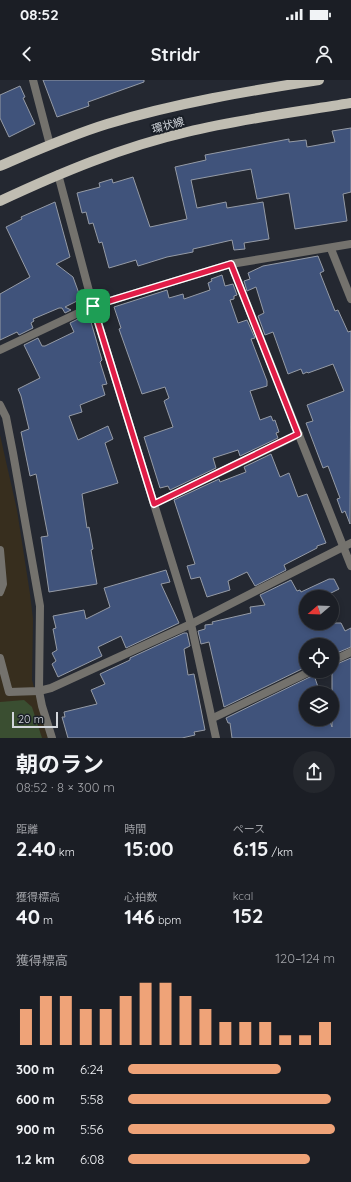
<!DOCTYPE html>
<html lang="ja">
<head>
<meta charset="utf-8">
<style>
	:root { --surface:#1b1e25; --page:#24272d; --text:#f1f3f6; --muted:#a0a2a7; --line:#393c42; --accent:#efa378 }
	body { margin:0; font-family:Quicksand,"Noto Sans JP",sans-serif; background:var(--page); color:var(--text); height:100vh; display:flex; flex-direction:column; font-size:15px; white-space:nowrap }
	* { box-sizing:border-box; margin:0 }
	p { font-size:13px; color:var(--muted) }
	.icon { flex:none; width:22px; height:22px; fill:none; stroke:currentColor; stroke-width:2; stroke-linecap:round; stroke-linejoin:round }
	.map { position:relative; height:658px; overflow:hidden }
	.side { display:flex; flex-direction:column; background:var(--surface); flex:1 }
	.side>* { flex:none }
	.needle { width:26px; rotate:251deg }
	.buttons { position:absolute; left:299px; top:510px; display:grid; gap:8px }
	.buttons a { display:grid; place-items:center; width:40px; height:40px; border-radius:50%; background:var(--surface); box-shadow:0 2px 6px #0003,0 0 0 1px var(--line); font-size:20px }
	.scale { position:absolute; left:12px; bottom:10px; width:46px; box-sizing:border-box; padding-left:4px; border:2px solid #d2d6dc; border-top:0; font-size:11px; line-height:14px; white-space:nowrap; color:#d2d6dc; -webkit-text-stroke:3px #1a1f27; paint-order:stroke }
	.pin { position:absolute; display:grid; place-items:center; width:34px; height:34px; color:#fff; margin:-17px; border-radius:8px; box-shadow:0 2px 6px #0006 }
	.round { display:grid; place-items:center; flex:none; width:42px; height:42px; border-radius:21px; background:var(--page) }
	.head { display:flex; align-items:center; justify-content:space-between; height:68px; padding:0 16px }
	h1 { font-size:22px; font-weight:700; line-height:30px }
	.metrics { display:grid; grid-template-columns:repeat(3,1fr); gap:6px; height:68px; padding:4px 16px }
	.metrics div { display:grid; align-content:center }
	.metrics b { font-size:20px; font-weight:700 }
	.metrics small { font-size:11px; font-weight:400 }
	.metrics p { font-size:11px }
	.chart { height:112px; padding:8px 16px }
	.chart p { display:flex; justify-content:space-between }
	.chart svg { width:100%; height:72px; margin-top:4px; stroke:var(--accent); stroke-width:6 }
	ul { padding:0 16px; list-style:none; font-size:13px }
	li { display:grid; grid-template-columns:64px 48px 1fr; align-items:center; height:30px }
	li i { height:10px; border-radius:5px; background:var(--accent) }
	.status { display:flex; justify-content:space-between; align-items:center; height:28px; padding:0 20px; background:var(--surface); direction:ltr }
	.status svg { height:11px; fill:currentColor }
	header { display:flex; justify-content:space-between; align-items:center; height:52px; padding:0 16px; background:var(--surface); font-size:18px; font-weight:700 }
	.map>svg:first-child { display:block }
</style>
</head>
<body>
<div class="status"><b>08:52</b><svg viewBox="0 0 49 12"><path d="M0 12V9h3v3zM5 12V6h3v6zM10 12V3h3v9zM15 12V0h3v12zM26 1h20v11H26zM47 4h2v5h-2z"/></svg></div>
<header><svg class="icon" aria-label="back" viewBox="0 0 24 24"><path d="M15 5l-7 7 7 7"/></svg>Stridr<svg class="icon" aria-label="person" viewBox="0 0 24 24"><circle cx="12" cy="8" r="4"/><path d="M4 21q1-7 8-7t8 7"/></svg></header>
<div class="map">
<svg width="351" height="658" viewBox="0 0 351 658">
	<rect width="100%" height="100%" fill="#242831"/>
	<path fill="#372e1e" d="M 0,355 L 17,430 L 30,514 L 33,539 L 32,600 L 48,658 L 0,658 Z"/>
	<path fill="#3a4e31" d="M 24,620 L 32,627 L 42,658 L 0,658 L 0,622 Z"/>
	<g fill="#40537b" stroke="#959ba6">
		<path d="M 43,0 L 144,0 L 144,2 L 88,22 L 89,26 L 57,37 Z"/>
		<path d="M 20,6 L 25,17 L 23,18 L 35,44 L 9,57 L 0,38 L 0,15 Z"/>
		<path d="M 351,48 L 351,112 L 343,114 L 347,141 L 295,149 L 289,113 L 257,119 L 251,89 L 191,100 L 197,128 L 226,122 L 227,128 L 263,122 L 269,159 L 244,163 L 245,169 L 234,170 L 232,160 L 193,169 L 193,172 L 167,177 L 138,186 L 136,180 L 109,188 L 102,162 L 99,163 L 93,143 L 89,144 L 86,132 L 82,133 L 77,113 L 100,107 L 99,103 L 112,99 L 113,103 L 133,97 L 150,147 L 187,139 L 175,87 L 206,80 L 205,75 L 289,59 L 289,62 L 306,60 L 307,67 L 335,62 L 332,51 Z"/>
		<path d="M 55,122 L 70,177 L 56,184 L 73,197 L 81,219 L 65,227 L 71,230 L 65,233 L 62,228 L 59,228 L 33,239 L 34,241 L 31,243 L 33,248 L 19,255 L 17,252 L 0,260 L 0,214 L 30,197 L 6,147 L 22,139 L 21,137 Z"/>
		<path d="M 318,176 L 324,191 L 320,193 L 335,231 L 338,230 L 348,252 L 351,251 L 350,444 L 345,431 L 342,433 L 337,419 L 340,418 L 328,386 L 323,388 L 306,343 L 313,341 L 307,325 L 344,311 L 333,284 L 308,293 L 307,292 L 303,294 L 301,289 L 288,294 L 273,252 L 265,255 L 258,236 L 264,233 L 256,207 L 247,211 L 244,201 L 250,199 L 248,193 L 263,186 Z"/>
		<path d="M 222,195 L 225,206 L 233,204 L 237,215 L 234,216 L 234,219 L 230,220 L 238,243 L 247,240 L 255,258 L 251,259 L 267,301 L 267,306 L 250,311 L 260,340 L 271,336 L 273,341 L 275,340 L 279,352 L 276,353 L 278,358 L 240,376 L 238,370 L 213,378 L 216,388 L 170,410 L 168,406 L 160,408 L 144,357 L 173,347 L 164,321 L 169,318 L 165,307 L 142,314 L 119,249 L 121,248 L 114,227 L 167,210 L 169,218 L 183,214 L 184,219 L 210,210 L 208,203 L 212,201 L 211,199 Z"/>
		<path d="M 82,237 L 91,242 L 102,280 L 100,282 L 107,304 L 102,305 L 105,315 L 80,325 L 82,332 L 69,336 L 78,360 L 108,346 L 113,359 L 105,363 L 118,403 L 82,414 L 87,448 L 89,447 L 93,469 L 91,470 L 97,504 L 49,512 L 41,457 L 48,456 L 36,394 L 30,396 L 21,352 L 29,349 L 21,316 L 18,309 L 40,298 L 24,265 L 38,258 L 42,266 L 45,266 L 74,252 L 70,243 Z"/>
		<path d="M 271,374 L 280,397 L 289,393 L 298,417 L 307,414 L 326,463 L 317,466 L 317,468 L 284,485 L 286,490 L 255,506 L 247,492 L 228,501 L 230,510 L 207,517 L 200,497 L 191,499 L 187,486 L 195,484 L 174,420 L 219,399 L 220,402 L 246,392 L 244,387 Z"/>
		<path d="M 166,490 L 170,502 L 161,504 L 179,543 L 126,568 L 121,556 L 98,567 L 102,576 L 58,597 L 52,584 L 56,581 L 52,573 L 57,570 L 53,549 L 56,548 L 53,536 L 84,530 L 86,539 L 110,527 L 104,508 Z"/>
		<path d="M 329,499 L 334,499 L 339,509 L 323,517 L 306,517 L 306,543 L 341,543 L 345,551 L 351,548 L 351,567 L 332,575 L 332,565 L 306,565 L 306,587 L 224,627 L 209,562 L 201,564 L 198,551 L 205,549 L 205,545 L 213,544 L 212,542 L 251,533 L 250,527 L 265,525 L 260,515 L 291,500 L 297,511 L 300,510 L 301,512 Z"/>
		<path d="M 184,553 L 187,553 L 190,566 L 184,569 L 188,595 L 194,594 L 205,650 L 194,652 L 195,655 L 182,658 L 68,658 L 62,637 L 65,637 L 64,632 L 97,624 L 91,610 L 105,604 L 100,594 L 130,580 L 130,578 Z"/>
		<path d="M 351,578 L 351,658 L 232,658 L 230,643 L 228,643 L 226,638 L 314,595 L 320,613 L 306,613 L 306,639 L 329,639 L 332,647 L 332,586 Z"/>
	</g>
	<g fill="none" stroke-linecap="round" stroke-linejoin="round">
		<g stroke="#74726d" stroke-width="8">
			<path d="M 154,424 L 299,354"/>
			<path d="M 332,581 L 351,572"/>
			<path d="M 213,638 L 311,591"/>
		</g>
		<g stroke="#74726d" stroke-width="8">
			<path d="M 33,0 L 50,65"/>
			<path d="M 331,169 L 351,219"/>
			<path d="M 231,184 L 351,486"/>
			<path d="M 0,270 L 93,226 L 58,94"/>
			<path d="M 0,325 L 6,337 L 13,373 L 40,526 L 39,611 L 42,626 L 52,658"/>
			<path d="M 0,470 L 3,504 L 0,512"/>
			<path d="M 0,578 L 9,612 L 39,611 L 51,608 L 191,544 L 351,463"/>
			<path d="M 216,658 L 191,544 L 93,226 L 231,184 L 351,164"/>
		</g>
		<g stroke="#c0bdb2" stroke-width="10">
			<path d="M 0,86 C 35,71 71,55 107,44 C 176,23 248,11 319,0"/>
			<path d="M 0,121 C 60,93 122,67 187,52 C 240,39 297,32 351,23"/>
		</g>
	</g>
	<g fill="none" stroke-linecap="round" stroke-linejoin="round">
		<g stroke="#fff" stroke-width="8">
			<path id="route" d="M 231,184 L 298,354 L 154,424 L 93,226 Z"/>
		</g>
		<use href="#route" stroke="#e11d48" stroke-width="5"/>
	</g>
	<g text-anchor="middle" stroke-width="4" stroke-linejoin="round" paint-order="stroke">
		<g font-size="11" fill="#d2d6dc" stroke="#1a1f27">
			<text transform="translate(168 45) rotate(-15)" y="4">環状線</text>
		</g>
	</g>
</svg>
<div class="buttons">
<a><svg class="needle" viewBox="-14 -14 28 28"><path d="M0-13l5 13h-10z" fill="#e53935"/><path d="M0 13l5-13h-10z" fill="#a0a2a7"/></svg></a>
<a><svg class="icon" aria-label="locate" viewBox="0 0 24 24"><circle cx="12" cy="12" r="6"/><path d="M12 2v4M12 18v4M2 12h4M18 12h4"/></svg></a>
<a><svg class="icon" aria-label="layers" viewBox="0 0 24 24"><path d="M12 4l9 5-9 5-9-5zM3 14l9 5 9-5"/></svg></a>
</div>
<div class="scale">20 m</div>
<div class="pin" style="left:93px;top:226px;background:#1e9e55"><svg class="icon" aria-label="arrive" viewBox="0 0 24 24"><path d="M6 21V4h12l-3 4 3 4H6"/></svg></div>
</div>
<section class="side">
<div class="head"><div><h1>朝のラン</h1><p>08:52 · 8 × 300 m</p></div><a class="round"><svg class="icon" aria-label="share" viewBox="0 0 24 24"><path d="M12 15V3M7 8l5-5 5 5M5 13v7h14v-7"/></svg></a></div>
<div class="metrics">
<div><p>距離</p><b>2.40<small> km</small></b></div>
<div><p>時間</p><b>15:00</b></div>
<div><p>ペース</p><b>6:15<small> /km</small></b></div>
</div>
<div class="metrics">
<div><p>獲得標高</p><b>40<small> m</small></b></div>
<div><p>心拍数</p><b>146<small> bpm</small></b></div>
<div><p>kcal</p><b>152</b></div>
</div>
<div class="chart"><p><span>獲得標高</span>120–124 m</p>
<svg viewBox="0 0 160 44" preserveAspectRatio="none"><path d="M5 44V22M15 44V14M25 44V14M35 44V22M45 44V22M55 44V14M65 44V6M75 44V6M85 44V14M95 44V22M105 44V30M115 44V30M125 44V30M135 44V38M145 44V38M155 44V30"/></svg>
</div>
<ul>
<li><b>300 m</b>6:24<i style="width:74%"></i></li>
<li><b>600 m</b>5:58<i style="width:98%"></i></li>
<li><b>900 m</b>5:56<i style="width:100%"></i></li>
<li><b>1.2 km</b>6:08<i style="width:88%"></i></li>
</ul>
</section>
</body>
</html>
